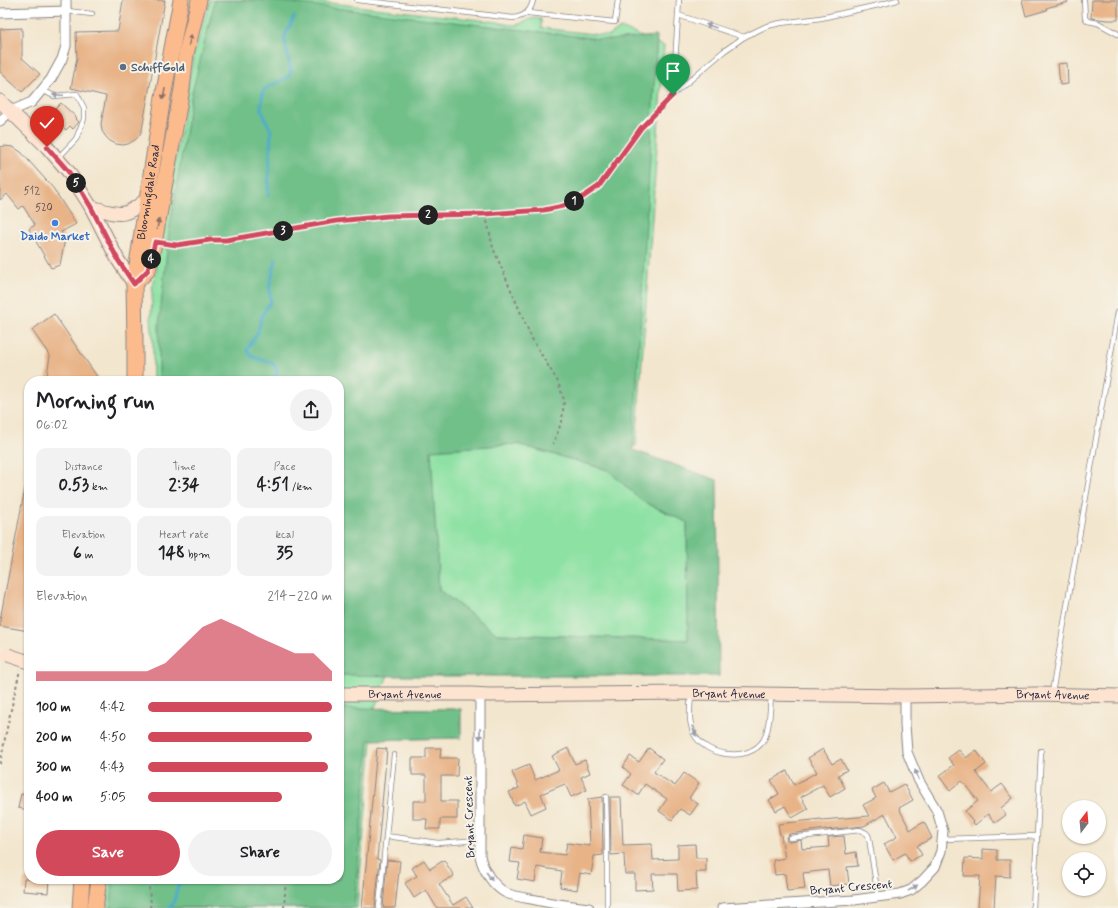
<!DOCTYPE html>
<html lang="en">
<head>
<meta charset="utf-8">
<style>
	:root { --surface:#fff; --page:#f2f2f2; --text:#202124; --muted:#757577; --accent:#d1495b }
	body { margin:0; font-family:Mynerve,sans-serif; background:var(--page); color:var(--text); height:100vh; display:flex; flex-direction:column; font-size:15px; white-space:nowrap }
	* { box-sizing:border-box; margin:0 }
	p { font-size:13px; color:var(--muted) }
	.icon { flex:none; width:22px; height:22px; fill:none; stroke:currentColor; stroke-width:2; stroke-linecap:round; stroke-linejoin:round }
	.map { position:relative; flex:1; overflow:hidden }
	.sheet { position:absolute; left:24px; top:376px; width:320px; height:508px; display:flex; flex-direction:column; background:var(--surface); border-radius:16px; box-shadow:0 1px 3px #0004 }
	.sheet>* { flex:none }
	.needle { width:26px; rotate:16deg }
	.controls { position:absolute; left:1062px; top:800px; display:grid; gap:8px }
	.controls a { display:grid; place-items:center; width:44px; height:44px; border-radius:50%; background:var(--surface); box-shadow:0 1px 3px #0004; font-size:20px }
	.pin { position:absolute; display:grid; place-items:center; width:34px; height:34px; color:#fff; margin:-41px -17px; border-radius:50% 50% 50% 0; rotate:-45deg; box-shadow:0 0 4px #0007 }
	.pin .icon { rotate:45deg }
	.km { position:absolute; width:20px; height:20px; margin:-10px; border-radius:50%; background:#222; color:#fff; font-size:11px; line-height:20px; text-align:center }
	.round { display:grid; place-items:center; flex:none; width:42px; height:42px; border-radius:21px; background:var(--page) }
	.headline { display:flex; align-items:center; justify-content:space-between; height:68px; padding:0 12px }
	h1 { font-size:22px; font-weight:800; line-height:30px }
	.figures { display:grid; grid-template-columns:repeat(3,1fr); gap:6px; height:68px; padding:4px 12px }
	.figures div { display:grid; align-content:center; border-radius:10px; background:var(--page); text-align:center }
	.figures b { font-size:17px; font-weight:800 }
	.figures small { font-size:11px; font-weight:400 }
	.figures p { font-size:11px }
	.chart { height:112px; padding:8px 12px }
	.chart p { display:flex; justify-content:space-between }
	.chart svg { width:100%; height:72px; margin-top:4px; fill:var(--accent); opacity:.7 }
	.cta { display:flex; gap:8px; margin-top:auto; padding:8px 12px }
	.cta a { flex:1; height:46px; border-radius:24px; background:var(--accent); color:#fff; font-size:16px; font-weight:800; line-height:46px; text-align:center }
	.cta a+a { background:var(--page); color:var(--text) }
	ul { padding:0 12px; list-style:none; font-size:13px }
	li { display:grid; grid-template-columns:64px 48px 1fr; align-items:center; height:30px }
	li i { height:10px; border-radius:5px; background:var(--accent) }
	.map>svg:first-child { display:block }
</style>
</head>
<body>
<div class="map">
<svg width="1118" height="908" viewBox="0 0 1118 908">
	<rect width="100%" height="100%" fill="#f7f3e8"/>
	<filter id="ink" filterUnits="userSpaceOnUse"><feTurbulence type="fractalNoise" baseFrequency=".025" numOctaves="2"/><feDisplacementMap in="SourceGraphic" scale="8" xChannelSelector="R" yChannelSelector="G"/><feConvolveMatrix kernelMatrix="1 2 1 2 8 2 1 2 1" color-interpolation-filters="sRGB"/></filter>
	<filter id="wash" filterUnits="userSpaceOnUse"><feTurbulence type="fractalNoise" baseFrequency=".012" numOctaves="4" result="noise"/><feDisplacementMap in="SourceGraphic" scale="16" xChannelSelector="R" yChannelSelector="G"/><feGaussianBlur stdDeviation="0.9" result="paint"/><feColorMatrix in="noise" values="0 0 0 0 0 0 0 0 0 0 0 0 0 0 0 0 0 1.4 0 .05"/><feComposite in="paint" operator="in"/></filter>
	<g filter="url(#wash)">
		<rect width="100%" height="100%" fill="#f3e6ce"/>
		<path fill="#8ce1a3" stroke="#57826f" d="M 210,0 L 298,0 L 311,1 L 497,22 C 502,23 508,25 513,25 C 525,25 526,16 541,19 L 541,28 L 609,36 L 621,28 L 664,46 L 636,446 L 438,428 L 436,449 L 517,444 L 608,470 L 642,501 L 687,522 L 689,640 L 497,634 L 439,590 L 432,486 L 423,588 L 375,707 L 357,908 L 107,908 L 109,879 L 339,879 L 339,381 L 153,381 L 153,342 L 151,317 L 153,281 L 157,269 L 155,264 L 158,251 L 161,247 L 167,248 L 169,241 L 162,238 L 193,57 Z"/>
		<g fill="#71bf89" stroke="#4a7062" fill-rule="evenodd">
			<path d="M 215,0 L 266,0 L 609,40 L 657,36 L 633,450 L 717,480 L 719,676 L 406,676 L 339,675 L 339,381 L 159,381 L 159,324 L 169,232 L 191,97 ZM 517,444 L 608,470 L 642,501 L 687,522 L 688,640 L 497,634 L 439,590 L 431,450 Z"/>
			<path d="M 339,708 L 461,709 L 461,738 L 369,740 L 354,908 L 111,908 L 113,879 L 339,879 Z"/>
		</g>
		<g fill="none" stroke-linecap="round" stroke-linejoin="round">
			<g stroke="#4eadcc" stroke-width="3">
				<path d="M 268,196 L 271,131 L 261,109 L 263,90 L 288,77 L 291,71 L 284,38 L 294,17"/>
				<path d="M 275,381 L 277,371 L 273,363 L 253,357 L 247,350 L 258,332 L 262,315 L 271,301 L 269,288 L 276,259"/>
				<path d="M 169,908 L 173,904 L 180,879"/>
			</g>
		</g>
		<g id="blocks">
			<g fill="#e8b387">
				<path d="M 123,0 L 165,0 L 142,130 L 139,136 L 135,140 L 128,144 L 123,145 L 116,144 L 110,141 L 106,137 L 102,131 L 101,124 L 106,96 L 71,88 L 77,58 L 76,32 L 118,31 Z"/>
				<path d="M 1022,0 L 1067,0 L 1068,2 L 1046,8 L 1047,10 L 1026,16 Z"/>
				<path d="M 1092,0 L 1118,0 L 1118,20 L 1107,20 L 1091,18 Z"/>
				<path d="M 22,28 L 22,58 L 40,74 L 22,92 L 0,72 L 0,50 L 1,49 L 0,29 Z"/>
				<path d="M 1067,63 L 1068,84 L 1060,85 L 1058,64 Z"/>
				<path d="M 61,103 L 77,118 L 76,119 L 79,122 L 73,129 L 70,126 L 66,130 L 50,114 Z"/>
				<path d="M 5,146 L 13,147 L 21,152 L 53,188 L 76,224 L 61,232 L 65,239 L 60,265 L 51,268 L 29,229 L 35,225 L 23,206 L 19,209 L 7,194 L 0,200 L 0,147 Z"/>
				<path d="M 54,314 L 85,359 L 100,381 L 46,381 L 50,356 L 32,330 Z"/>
				<path d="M 25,488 L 29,489 L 29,631 L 0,626 L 0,620 Z"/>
				<path d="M 377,748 L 387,749 L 377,859 L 380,860 L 375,908 L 362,908 Z"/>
				<path d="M 426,748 L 441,748 L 440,758 L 458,758 L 457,776 L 441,776 L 441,801 L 457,801 L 457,819 L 440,819 L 440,829 L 426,829 L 427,819 L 413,819 L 413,801 L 426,801 L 426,775 L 412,775 L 412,758 L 426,758 Z"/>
				<path d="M 568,748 L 575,764 L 585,760 L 590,773 L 581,777 L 587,790 L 571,797 L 565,784 L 541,794 L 546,807 L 531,814 L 525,801 L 515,806 L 509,792 L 519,788 L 512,772 L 529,765 L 535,780 L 559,770 L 552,756 Z"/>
				<path d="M 649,748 L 663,759 L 654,772 L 675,786 L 684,773 L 699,783 L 689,798 L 698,804 L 690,815 L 680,809 L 672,820 L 659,811 L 667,799 L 645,784 L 638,795 L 623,785 L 631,774 L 623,767 L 630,756 L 639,762 Z"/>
				<path d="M 823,749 L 832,764 L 841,759 L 847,770 L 838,775 L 845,788 L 830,797 L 823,785 L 801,797 L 808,809 L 792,818 L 785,806 L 776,811 L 769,800 L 779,794 L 771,780 L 787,771 L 794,785 L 817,772 L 808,758 Z"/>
				<path d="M 959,750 L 966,758 L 976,750 L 986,764 L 976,772 L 991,792 L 1002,784 L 1013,798 L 1001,808 L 1006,815 L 995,823 L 988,814 L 975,825 L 965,811 L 978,801 L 962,781 L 950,791 L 939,776 L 954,765 L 948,758 Z"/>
				<path d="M 884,783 L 889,792 L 904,784 L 913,800 L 899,808 L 910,830 L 924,822 L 932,838 L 917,846 L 922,855 L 910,861 L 905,853 L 893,860 L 884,844 L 897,837 L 885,814 L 864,826 L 826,830 L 826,829 L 789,834 L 786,837 L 787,841 L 790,842 L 801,840 L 802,849 L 829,847 L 828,837 L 844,836 L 846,854 L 856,852 L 858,866 L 847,867 L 849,884 L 830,886 L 828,870 L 803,873 L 805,889 L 787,891 L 785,874 L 775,875 L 773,860 L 785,858 L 781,835 L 780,835 L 778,824 L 821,819 L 822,820 L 869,816 L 863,805 L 876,798 L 872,790 Z"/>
				<path d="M 21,794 L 29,796 L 29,810 L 18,808 Z"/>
				<path d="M 602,797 L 603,855 L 594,856 L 591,875 L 580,873 L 577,890 L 560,887 L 562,871 L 537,867 L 535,882 L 517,879 L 520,863 L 510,862 L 512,847 L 522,849 L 524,835 L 542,838 L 540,852 L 565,855 L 567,843 L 590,846 L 588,799 Z"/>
				<path d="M 610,797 L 621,797 L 623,845 L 652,844 L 653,860 L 678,859 L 678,845 L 695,844 L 696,858 L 706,858 L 706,872 L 696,872 L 697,890 L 678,891 L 677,874 L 652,874 L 653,889 L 635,890 L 635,874 L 625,874 L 624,854 L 611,855 Z"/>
				<path d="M 983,849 L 997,850 L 997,860 L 1010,860 L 1010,877 L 996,876 L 994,908 L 978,908 L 980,876 L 964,876 L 965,858 L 983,859 Z"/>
				<path d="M 387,860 L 400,861 L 395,908 L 383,908 Z"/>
				<path d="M 424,860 L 430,869 L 444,860 L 454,876 L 439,884 L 453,905 L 466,897 L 473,908 L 437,908 L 426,890 L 414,898 L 405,883 L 417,876 L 412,868 Z"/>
				<path d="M 24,879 L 49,879 L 48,893 L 23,891 Z"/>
			</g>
		</g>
	</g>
	<g filter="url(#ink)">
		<use href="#blocks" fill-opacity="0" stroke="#8a8484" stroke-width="1"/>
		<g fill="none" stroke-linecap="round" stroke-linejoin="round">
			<g stroke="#8a8484" stroke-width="6">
				<g id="lane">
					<path d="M 357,0 L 513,18 C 524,17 531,12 533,0"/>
					<path d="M 1084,0 L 1085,18 L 1088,21 L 1098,23 L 1118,34"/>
					<path d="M 67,11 L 92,14"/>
					<path d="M 528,13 L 615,22 L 618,0"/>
					<path d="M 678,15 L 744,37"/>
					<path d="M 42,90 L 54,96 L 77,94 L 84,108 L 84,119 L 76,139 L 59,157"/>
					<path d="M 673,95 L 679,0"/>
					<path d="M 157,242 L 177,245 L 210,240 L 226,240 L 337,221 L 388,216 L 485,214 L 544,210 L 563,206 L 583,197 L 599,186 L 641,129 L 668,99 L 724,51 L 744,37 L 767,26 L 781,23 L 821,18 L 883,4 L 897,0"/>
					<path d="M 1052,693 L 1118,312"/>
					<path d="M 691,695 C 690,708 688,722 694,734 C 705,756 748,763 763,741 C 770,730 770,708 771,695"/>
					<path d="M 606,797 L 607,840 L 607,908"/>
					<path d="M 386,836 L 438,843 L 480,840"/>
					<path d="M 1037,836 L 1041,751"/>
					<path d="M 790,838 L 860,830 C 865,832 868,833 869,838 L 878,897"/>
					<path d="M 943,839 L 1037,836 L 1033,908"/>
					<path d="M 379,908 L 394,755"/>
				</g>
			</g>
			<g stroke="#8a8484" stroke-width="11">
				<g id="street">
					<path d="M 0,13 L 67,11"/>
					<path d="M 0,121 L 11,111 L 32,102 L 51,79 L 62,59 L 66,46 L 66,0"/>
					<path d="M 480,695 L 480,840 C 480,845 480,851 480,856 C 483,870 493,886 506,893 C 516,897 526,898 536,900 C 554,904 571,906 589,908"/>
					<path d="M 722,908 L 854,900 L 900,894 L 911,890 L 922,881 L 935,867 L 941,851 L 943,831 L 937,811 L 919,781 L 907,752 L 905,725 L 905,696"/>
				</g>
			</g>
			<g stroke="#8a8484" stroke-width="15">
				<g id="secondary">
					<path d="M 0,101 L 47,147 L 68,171 L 91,207 L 118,260 L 134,284"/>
					<path d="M 91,207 C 120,215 123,219 147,199"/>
					<path id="s1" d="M 339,694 L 471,694 L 489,695 L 691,693 L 905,696 L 1037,694 L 1118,696"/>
				</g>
			</g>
			<g stroke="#8a8484" stroke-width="17">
				<g id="primary">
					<path d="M 134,284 L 148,270 L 152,254 L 182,89 L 186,54 L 199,0"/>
					<path id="s2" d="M 135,381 L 135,341 L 134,284 L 163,97 L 181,0"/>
					<path d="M 80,908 L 82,879"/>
					<path d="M 95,908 L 99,879"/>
				</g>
			</g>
			<g stroke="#8a8484" stroke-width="2" stroke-dasharray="3 3" stroke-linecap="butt">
				<path d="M 487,221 L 493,248 L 532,339 L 558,382 L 564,400 L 562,421 L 553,444"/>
				<path d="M 0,764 L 8,723 L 20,670"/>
				<path d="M 150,908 C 153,895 145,894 152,879"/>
				<path d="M 284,908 L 286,879"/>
			</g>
			<use href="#lane" stroke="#fff" stroke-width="4.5"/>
			<use href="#street" stroke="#fff" stroke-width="9"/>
			<use href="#secondary" stroke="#fde4d1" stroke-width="13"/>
			<use href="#primary" stroke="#fbbb8d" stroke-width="15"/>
			<g stroke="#8a8484" stroke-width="15" stroke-linecap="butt">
				<path id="secondary-bridge" d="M 8,655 L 29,662"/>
			</g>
			<use href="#secondary-bridge" stroke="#fde4d1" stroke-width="13"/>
		</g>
		<defs><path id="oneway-solid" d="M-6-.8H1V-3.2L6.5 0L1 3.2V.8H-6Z"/></defs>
		<g fill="#9c9ca7">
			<use href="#oneway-solid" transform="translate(711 26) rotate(-161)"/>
			<use href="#oneway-solid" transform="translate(58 95) rotate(-178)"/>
			<use href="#oneway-solid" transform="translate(694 731) rotate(66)"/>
			<use href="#oneway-solid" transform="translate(480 734) rotate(90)"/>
			<use href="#oneway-solid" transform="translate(917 775) rotate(-112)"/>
			<use href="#oneway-solid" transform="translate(489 876) rotate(56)"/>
			<use href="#oneway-solid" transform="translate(913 888) rotate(-32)"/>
		</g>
		<g fill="#8e6e64">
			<use href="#oneway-solid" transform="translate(190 40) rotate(-77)"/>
			<use href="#oneway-solid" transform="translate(164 94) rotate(100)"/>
			<use href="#oneway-solid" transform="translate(158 224) rotate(-80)"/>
		</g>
	</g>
	<g fill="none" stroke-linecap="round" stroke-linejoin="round" filter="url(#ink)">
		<g stroke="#fff" stroke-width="8">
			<path id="route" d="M 47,147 L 68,171 L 80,189 L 91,207 L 118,260 L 134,284 L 148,270 L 155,242 L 177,245 L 210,240 L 226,240 L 337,221 L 388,216 L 485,214 L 544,210 L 563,206 L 583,197 L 599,186 L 641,128 L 673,95"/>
		</g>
		<use href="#route" stroke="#d1495b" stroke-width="5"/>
	</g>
	<circle fill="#5c6f8a" stroke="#f7f3e8" stroke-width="1.5" cx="123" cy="67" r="4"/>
	<circle fill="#3f7fe0" stroke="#f7f3e8" stroke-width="1.5" cx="55" cy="223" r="4"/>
	<g text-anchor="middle" stroke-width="4" stroke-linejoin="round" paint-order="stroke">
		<g font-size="10" fill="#54464e">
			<text x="32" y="194">512</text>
			<text x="44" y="211">520</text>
		</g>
		<g font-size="12" font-weight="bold" fill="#4e5e75" stroke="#f7f3e8" text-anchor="start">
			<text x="131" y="71">SchiffGold</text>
		</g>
		<g font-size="12" fill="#22223b" stroke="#f7f3e8">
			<text dy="4" stroke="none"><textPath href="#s2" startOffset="190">Bloomingdale Road</textPath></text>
			<text dy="4" stroke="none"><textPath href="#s1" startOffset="390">Bryant Avenue</textPath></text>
			<text dy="4" stroke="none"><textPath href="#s1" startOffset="66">Bryant Avenue</textPath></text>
			<text dy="4" stroke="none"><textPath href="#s1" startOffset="714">Bryant Avenue</textPath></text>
			<text transform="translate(469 817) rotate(-92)" y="4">Bryant Crescent</text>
			<text transform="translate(851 887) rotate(-5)" y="4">Bryant Crescent</text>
		</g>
		<g font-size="12" font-weight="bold" fill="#366cbe" stroke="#f7f3e8">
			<text x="55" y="240">Daido Market</text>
		</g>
	</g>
</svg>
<div class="controls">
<a><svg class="needle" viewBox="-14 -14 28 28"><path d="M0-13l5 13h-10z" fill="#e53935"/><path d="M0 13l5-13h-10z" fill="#757577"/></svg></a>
<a><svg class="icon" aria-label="locate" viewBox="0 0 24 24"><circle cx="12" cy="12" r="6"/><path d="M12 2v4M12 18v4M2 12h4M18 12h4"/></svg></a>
</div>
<div class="pin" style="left:673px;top:95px;background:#1e9e55"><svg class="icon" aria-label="arrive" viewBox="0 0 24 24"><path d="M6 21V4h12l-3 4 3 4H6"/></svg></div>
<div class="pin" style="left:47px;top:147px;background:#d93025"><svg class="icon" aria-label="check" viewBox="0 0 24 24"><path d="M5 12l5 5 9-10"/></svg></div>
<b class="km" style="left:574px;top:201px">1</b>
<b class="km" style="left:428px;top:215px">2</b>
<b class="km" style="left:283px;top:231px">3</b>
<b class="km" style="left:151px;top:259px">4</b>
<b class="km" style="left:76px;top:183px">5</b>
<section class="sheet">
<div class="headline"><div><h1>Morning run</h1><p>06:02</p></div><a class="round"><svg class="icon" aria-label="share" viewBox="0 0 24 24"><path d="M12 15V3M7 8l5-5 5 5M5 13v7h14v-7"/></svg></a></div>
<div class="figures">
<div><p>Distance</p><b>0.53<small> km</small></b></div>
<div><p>Time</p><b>2:34</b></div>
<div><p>Pace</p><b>4:51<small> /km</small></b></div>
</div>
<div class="figures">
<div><p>Elevation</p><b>6<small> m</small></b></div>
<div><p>Heart rate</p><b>148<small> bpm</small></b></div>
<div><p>kcal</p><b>35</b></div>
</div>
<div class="chart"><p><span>Elevation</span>214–220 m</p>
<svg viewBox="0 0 160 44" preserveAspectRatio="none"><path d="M0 44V38L10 38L20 38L30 38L40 38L50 38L60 38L70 33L80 22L90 11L100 6L110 11L120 17L130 22L140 27L150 27L160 38V44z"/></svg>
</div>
<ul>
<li><b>100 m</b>4:42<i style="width:100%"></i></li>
<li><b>200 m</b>4:50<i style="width:89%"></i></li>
<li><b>300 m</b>4:43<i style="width:98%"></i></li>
<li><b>400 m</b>5:05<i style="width:73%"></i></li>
</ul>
<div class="cta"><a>Save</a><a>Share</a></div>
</section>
</div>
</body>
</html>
